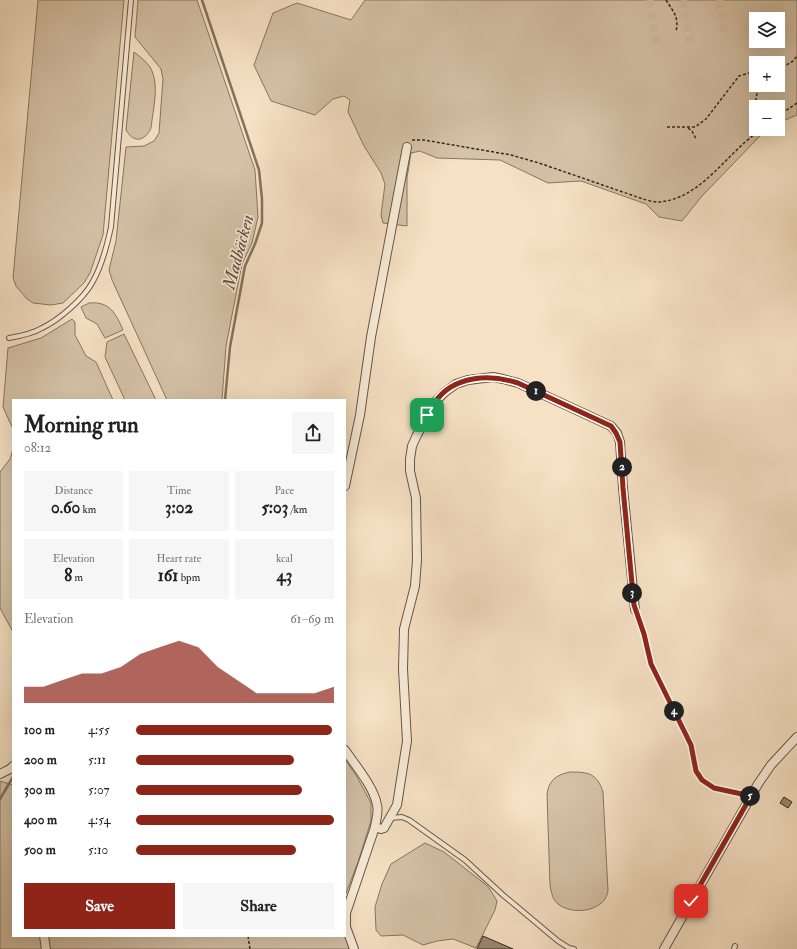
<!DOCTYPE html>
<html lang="en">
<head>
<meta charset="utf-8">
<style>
	:root { --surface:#fff; --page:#f6f6f6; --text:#222; --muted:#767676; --accent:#8f2418 }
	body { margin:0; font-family:"IM FELL Double Pica",serif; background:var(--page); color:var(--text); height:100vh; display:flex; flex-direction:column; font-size:15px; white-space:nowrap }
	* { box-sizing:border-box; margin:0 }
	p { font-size:13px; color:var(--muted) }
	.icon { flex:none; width:22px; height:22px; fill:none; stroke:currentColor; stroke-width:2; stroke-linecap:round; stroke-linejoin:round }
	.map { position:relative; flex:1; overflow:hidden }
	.details { position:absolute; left:12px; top:399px; width:334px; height:538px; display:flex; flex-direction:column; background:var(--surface); border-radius:0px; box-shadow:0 4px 16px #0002 }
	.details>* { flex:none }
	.buttons { position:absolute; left:749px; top:12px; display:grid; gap:8px }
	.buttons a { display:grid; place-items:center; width:36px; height:36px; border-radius:0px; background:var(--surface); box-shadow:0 4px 16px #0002; font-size:20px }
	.pin { position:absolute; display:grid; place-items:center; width:34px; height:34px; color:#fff; margin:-17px; border-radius:8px; box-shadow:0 2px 6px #0006 }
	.km { position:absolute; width:20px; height:20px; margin:-10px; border-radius:50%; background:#222; color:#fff; font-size:11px; line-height:20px; text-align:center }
	.round { display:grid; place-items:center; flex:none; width:42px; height:42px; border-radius:0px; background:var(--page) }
	.headline { display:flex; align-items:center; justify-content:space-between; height:68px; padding:0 12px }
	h1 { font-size:22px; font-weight:700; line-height:30px }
	.metrics { display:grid; grid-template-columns:repeat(3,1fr); gap:6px; height:68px; padding:4px 12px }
	.metrics div { display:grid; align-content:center; border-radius:0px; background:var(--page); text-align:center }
	.metrics b { font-size:17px; font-weight:700 }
	.metrics small { font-size:11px; font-weight:400 }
	.metrics p { font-size:11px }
	.chart { height:112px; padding:8px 12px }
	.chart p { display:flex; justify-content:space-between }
	.chart svg { width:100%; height:72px; margin-top:4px; fill:var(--accent); opacity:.7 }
	.primary-button { display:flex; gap:8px; margin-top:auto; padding:8px 12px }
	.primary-button a { flex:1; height:46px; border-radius:0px; background:var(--accent); color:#fff; font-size:16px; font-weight:700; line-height:46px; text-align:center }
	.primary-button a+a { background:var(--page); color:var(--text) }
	ul { padding:0 12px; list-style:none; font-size:13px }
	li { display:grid; grid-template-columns:64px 48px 1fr; align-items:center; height:30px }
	li i { height:10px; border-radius:5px; background:var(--accent) }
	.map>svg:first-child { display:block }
</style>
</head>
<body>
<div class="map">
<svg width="797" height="949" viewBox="0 0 797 949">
	<rect width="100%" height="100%" fill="#f6e1c4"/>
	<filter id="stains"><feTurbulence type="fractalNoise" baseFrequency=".005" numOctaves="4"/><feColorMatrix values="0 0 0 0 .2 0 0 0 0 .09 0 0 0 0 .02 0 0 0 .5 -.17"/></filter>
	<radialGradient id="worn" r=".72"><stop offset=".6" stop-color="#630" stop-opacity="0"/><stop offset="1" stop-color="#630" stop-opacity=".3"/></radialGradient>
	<g fill="#d5c2a7" stroke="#867661" fill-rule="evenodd">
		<path d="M 38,0 L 124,0 L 103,235 L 90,273 L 84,283 L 63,303 L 51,305 L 33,303 L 27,299 L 16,286 L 13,278 Z"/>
		<path d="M 138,0 L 197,0 L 255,170 L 258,217 L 252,243 L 242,264 L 226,346 L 222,400 L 167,400 L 112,280 L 109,270 L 116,241 L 126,147 L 144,146 L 154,141 L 159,133 L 163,79 L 161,69 L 135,37 Z"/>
		<path d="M 365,0 L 797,0 L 797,115 L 778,123 L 778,107 L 756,107 L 756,129 L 769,129 L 760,136 L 702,196 L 682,221 L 659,217 L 646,204 L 581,181 L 548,183 L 500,160 L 437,158 L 420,151 L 411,153 L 407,178 L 407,226 L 383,223 L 381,215 L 385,184 L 381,173 L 364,146 L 348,112 L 350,100 L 344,96 L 333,99 L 315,115 L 271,101 L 254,65 L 273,13 L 297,3 L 351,20 ZM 756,19 L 778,19 L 778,41 L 756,41 ZM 756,63 L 778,63 L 778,85 L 756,85 Z"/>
		<path d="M 134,52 C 139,56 146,61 150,67 C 160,84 153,109 151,128 C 145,141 134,144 126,130 Z"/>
		<path d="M 89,303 C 110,301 116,314 123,330 L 105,338 L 97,324 L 86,318 L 81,307 Z"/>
		<path d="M 72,319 L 75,322 L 75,335 L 86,356 L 96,362 L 113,400 L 13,400 L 13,429 L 3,407 L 8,348 L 41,338 Z"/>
		<path d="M 124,334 L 156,400 L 125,400 L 105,357 L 107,342 Z"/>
		<path d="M 13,449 L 13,632 L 0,608 L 0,472 L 10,459 Z"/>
		<path d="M 345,759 L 357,777 L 371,803 L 371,821 L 358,862 L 345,896 Z"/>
		<path d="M 570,772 C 588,772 597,773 603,792 L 608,891 C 607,896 605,901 600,904 C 589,913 566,913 556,902 C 552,898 551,890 550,885 L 547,794 C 549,780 556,775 570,772 Z"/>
		<path d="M 0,781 L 13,785 L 13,936 L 345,936 L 345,927 L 349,949 L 0,949 Z"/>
		<path d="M 425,843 L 444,852 L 485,884 L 489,888 L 497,901 L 495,910 L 476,948 L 453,939 L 437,941 L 423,945 L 403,935 L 381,936 L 376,930 L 375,907 L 382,884 L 391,864 Z"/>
	</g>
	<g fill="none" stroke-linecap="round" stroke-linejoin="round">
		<g stroke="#82725e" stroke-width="2.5">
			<path d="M 202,0 L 259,170 L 262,199 L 262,223 L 255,244 L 245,266 L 230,347 L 225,400"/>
			<path d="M 0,799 L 13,777"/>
		</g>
	</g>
	<g fill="#9a8973" stroke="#36291b">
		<path d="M 784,797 L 792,802 L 788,808 L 780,803 Z"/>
		<path d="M 483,936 L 513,949 L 477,949 Z"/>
	</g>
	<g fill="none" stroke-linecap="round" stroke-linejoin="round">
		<g stroke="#d0bca2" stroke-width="8" stroke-dasharray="8 4" stroke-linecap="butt">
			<path d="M 649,0 L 657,47"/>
			<path d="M 683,0 L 690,43"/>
			<path d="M 719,0 L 725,36"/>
		</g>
		<g stroke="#665745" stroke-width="6">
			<g id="service">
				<path d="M 9,338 C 21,336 32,334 42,328 C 59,320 83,299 92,283 C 102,266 107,246 111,227 L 131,0"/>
				<path d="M 635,610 L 644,634 L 651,664 L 691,745 L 696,771 L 702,780 L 714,788 L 751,796"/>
				<path d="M 390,818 L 402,817 L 409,820 L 465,860 L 503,895 L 558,941 L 569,948 L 574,949"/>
				<path d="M 734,949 L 735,946"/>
			</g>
		</g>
		<g stroke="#665745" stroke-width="10">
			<g id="minor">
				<path d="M 345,486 L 360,415 L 371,337 L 407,147"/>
				<path d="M 345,750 C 355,765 374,787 377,805 C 379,812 376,820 375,827 L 346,913 L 346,927 L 354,949"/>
				<path d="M 0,774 L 10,769 L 13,766"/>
				<path d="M 375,827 L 381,829 L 384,828 L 397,805 L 407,741 L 403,669 L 404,629 L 415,586 L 417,560 L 416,498 L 410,471 L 410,459 L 412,446 L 417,435 L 436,401 L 445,392 L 456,384 L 468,380 L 493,377 L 503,379 L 518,383 L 611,426 L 617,433 L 620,442 L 623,488 L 635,610"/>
				<path d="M 44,936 L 46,949"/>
				<path d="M 664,949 L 758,784 L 771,765 L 797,737"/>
			</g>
		</g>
		<g stroke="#36291b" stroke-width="1.5" stroke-dasharray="3 2" stroke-linecap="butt">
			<path d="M 666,0 C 674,13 679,16 676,32"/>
			<path d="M 778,70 L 793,61 L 797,56"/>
			<path d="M 756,111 L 756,98 L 759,85"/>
			<path d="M 778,116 L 797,103"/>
			<path d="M 667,127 L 695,127 L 706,119 L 739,76 L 749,73 L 756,75"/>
			<path d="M 688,128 L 692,131 L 696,139"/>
			<path d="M 412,140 L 424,140 L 511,155 L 539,163 L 643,199 C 647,200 653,202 658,202 C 699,200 725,156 755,134 L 757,129"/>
			<path d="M 248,936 L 250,949"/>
		</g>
		<use href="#service" stroke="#f9ecd9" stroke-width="4"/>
		<use href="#minor" stroke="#f9ecd9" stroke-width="8"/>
	</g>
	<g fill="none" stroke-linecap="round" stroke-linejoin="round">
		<g stroke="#fff" stroke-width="8">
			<path id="route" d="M 427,415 C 430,411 432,406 435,402 C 454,375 490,374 518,383 L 611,426 L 616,433 L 620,442 L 623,488 L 634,605 L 644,634 L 651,664 L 691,745 L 696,771 L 702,780 L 714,788 L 751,796 L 691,901"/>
		</g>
		<use href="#route" stroke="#8f2418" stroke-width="5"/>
	</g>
	<g text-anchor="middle" stroke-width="3" stroke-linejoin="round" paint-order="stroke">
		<g font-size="18" font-style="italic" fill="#5c4d3d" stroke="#f9ecd9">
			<text transform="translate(238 252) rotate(-75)" y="6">Madbäcken</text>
		</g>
	</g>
	<rect width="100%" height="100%" filter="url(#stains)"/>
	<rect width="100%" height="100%" fill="url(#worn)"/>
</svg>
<div class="buttons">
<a><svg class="icon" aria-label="layers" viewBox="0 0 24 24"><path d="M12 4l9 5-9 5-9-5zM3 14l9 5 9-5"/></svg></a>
<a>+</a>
<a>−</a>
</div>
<div class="pin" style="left:427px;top:415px;background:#1e9e55"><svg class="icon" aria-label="arrive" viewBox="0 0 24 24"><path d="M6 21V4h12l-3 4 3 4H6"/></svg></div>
<div class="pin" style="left:691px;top:901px;background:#d93025"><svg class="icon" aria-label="check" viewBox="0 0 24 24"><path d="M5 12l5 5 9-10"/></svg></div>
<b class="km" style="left:536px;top:391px">1</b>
<b class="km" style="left:622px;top:467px">2</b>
<b class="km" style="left:632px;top:593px">3</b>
<b class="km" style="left:674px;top:711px">4</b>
<b class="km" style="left:750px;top:796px">5</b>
<section class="details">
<div class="headline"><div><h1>Morning run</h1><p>08:12</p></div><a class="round"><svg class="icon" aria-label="share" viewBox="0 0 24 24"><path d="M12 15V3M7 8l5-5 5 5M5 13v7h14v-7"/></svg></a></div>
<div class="metrics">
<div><p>Distance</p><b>0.60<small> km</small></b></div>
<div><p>Time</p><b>3:02</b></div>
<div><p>Pace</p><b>5:03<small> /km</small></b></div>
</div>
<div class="metrics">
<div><p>Elevation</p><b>8<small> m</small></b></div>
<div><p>Heart rate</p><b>161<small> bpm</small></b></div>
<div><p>kcal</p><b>43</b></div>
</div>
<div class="chart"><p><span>Elevation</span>61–69 m</p>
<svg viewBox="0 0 160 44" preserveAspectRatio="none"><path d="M0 44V34L10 34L20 30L30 26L40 26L50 22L60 14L70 10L80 6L90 10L100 22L110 30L120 38L130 38L140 38L150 38L160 34V44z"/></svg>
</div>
<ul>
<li><b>100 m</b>4:55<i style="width:99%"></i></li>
<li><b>200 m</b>5:11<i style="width:80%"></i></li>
<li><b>300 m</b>5:07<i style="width:84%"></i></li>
<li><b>400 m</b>4:54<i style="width:100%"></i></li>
<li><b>500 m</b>5:10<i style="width:81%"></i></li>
</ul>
<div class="primary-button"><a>Save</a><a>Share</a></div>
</section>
</div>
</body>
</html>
